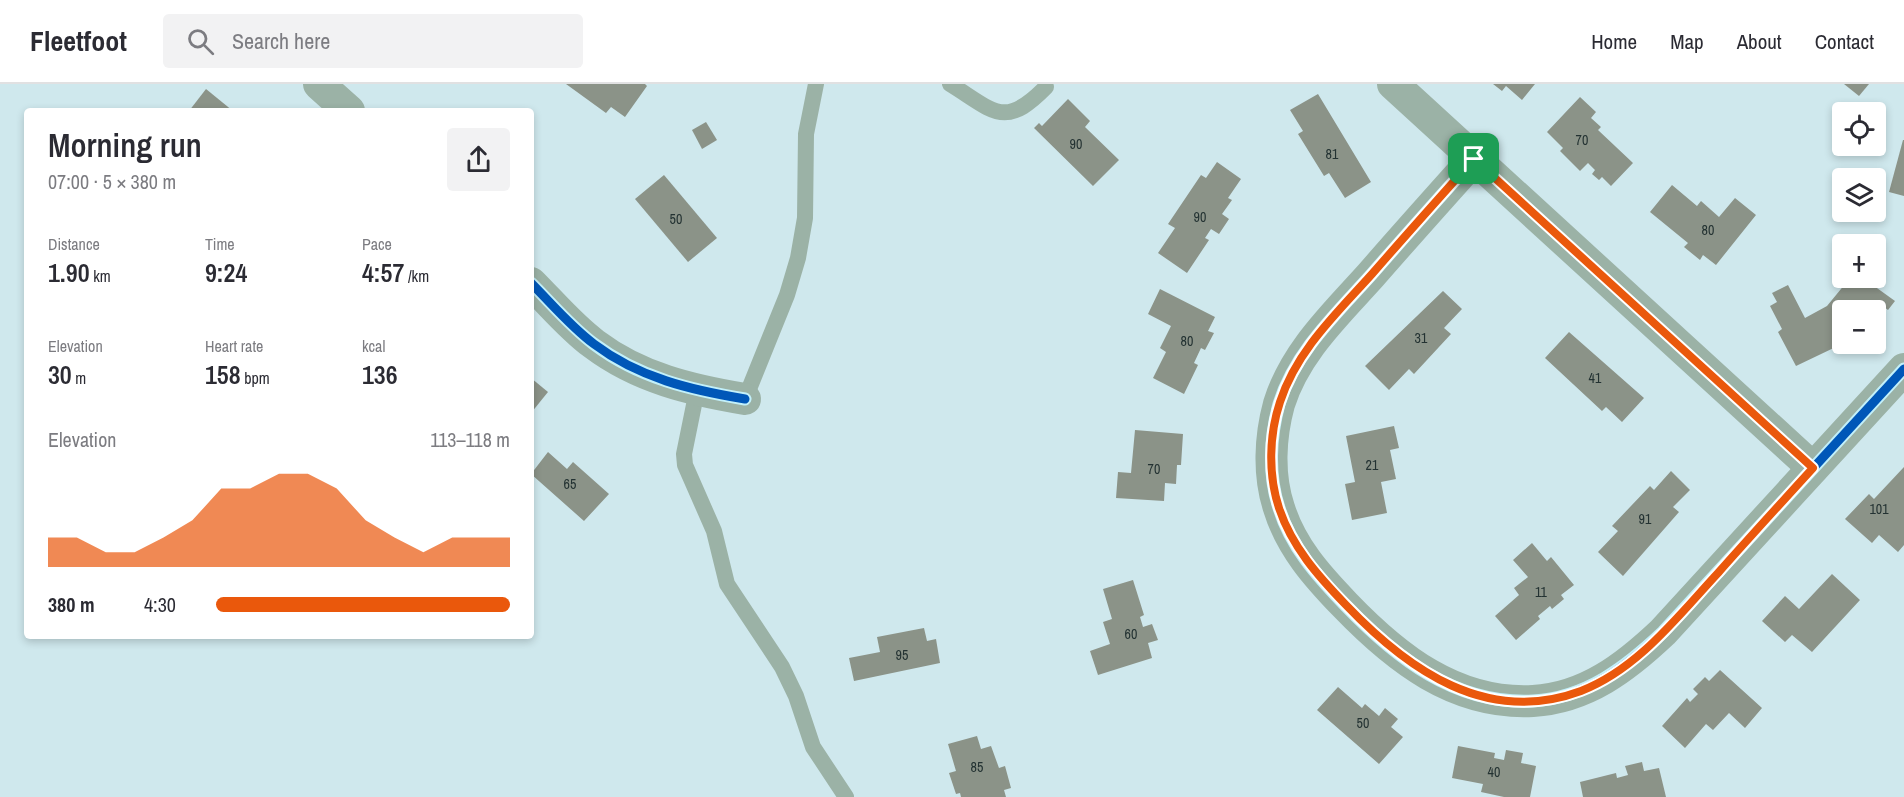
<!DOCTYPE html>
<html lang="en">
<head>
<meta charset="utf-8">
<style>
	:root { --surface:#fff; --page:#f2f2f3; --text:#2b2b33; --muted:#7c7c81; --line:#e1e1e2; --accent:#ea580c }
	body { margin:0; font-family:"Archivo Narrow",sans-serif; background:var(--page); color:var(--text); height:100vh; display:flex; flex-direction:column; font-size:22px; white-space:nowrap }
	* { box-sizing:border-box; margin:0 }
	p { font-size:20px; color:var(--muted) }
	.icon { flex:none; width:33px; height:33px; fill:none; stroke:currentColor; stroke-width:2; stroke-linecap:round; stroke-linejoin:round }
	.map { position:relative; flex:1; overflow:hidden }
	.panel { position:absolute; left:24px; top:24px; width:510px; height:531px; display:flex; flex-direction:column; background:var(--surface); border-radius:6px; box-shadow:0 3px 9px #0003 }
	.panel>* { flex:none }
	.buttons { position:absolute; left:1832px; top:18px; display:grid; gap:12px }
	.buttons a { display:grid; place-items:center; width:54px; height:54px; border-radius:6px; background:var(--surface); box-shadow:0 3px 9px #0003; font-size:30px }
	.pin { position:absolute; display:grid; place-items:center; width:51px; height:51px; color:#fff; margin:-26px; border-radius:12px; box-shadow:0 3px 9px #0006 }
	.round { display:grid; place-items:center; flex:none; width:63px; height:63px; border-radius:6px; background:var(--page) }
	.summary { display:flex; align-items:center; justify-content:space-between; height:102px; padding:0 24px }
	h1 { font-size:33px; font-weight:600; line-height:45px }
	.stats { display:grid; grid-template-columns:repeat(3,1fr); gap:9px; height:102px; padding:6px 24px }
	.stats div { display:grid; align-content:center }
	.stats b { font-size:26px; font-weight:600 }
	.stats small { font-size:16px; font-weight:400 }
	.stats p { font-size:16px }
	.chart { height:168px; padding:12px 24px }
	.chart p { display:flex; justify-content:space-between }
	.chart svg { width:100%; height:108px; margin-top:6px; fill:var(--accent); opacity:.7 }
	ul { padding:0 24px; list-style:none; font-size:20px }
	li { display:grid; grid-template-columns:96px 72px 1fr; align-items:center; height:45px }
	li i { height:15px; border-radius:8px; background:var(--accent) }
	header { display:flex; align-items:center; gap:36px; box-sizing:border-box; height:84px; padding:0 30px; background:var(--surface); border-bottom:2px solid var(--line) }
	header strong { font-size:28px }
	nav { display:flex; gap:33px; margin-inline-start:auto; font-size:21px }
	.search { width:420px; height:54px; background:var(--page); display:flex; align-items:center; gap:15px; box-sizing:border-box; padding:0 21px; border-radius:6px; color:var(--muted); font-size:22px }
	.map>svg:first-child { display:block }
</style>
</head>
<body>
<header>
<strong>Fleetfoot</strong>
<div class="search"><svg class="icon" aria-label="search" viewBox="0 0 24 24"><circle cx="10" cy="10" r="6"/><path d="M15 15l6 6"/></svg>Search here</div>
<nav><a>Home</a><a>Map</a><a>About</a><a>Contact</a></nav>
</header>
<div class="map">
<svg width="1904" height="713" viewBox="0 0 1904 713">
	<rect width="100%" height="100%" fill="#cfe8ed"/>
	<g fill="#8b9388">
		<path d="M 566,0 L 645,0 L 647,2 L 625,33 L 611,23 L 606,29 Z"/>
		<path d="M 1493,0 L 1535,0 L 1522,16 L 1506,2 L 1502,7 Z"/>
		<path d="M 1844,0 L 1869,0 L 1859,12 Z"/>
		<path d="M 206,5 L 233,27 L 189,27 Z"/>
		<path d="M 1318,10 L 1371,98 L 1345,114 L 1329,89 L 1324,92 L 1298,50 L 1303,47 L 1290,26 Z"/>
		<path d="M 1580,13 L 1596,28 L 1591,34 L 1601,43 L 1598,46 L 1633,79 L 1611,102 L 1602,93 L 1599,96 L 1592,90 L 1595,86 L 1588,79 L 1580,87 L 1560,67 L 1563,64 L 1547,48 Z"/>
		<path d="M 1068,15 L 1090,37 L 1085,43 L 1119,76 L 1093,102 L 1034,44 L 1039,39 L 1042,42 Z"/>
		<path d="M 706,38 L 717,56 L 702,65 L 692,46 Z"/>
		<path d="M 1903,56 L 1904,56 L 1904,112 L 1889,108 Z"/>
		<path d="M 1217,78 L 1241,95 L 1228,114 L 1232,116 L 1222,130 L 1229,135 L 1219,150 L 1211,145 L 1205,154 L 1209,156 L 1187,189 L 1158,169 L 1175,144 L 1168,140 L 1201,91 L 1206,94 Z"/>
		<path d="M 664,91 L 717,154 L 688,178 L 635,115 Z"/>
		<path d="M 1672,101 L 1697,122 L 1701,117 L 1719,133 L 1735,114 L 1756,131 L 1716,181 L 1703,171 L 1700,176 L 1684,163 L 1688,159 L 1650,128 Z"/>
		<path d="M 1850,194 L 1863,194 L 1895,217 L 1888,226 L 1875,216 L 1866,226 L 1842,226 L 1842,260 L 1796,282 L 1778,248 L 1782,245 L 1770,222 L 1777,218 L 1772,209 L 1788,201 L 1805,234 L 1827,222 Z"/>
		<path d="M 1160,205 L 1215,233 L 1208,247 L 1214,249 L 1205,266 L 1201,264 L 1194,279 L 1198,281 L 1184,310 L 1153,294 L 1166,268 L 1160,264 L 1171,242 L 1148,230 Z"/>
		<path d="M 1443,207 L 1462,225 L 1444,244 L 1451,250 L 1414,290 L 1409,285 L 1389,306 L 1365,282 Z"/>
		<path d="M 1569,248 L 1644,314 L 1622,338 L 1606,323 L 1602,327 L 1545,274 Z"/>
		<path d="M 531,294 L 548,308 L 531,329 Z"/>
		<path d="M 1394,342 L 1399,364 L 1390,366 L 1396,395 L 1381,398 L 1387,429 L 1352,436 L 1345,400 L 1355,398 L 1346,352 Z"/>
		<path d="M 1135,346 L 1183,350 L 1181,381 L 1177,381 L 1176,400 L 1165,399 L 1164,417 L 1116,414 L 1118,388 L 1131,389 Z"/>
		<path d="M 548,368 L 567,385 L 573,378 L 609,410 L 584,437 L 531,390 Z"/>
		<path d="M 1904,383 L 1904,461 L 1898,468 L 1879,451 L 1872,459 L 1845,435 L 1869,410 L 1874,415 Z"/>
		<path d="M 1671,387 L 1690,406 L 1673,423 L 1679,428 L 1623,492 L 1598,468 L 1618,447 L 1612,442 L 1650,402 L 1654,406 Z"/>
		<path d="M 1532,459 L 1547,477 L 1551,473 L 1574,501 L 1561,511 L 1564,515 L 1552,525 L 1550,522 L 1538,532 L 1540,535 L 1516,556 L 1495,532 L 1519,511 L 1514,504 L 1528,493 L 1513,476 Z"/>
		<path d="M 1832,490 L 1860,516 L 1812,568 L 1792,551 L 1785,558 L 1762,537 L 1785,512 L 1799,525 Z"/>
		<path d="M 1133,496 L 1144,531 L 1140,533 L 1143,543 L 1152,540 L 1158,556 L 1148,559 L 1152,574 L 1098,591 L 1090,567 L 1110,560 L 1103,538 L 1112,535 L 1103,505 Z"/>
		<path d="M 924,544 L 927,557 L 936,555 L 940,579 L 854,597 L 849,574 L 880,568 L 877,553 Z"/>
		<path d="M 1720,586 L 1762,624 L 1745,644 L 1729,629 L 1713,646 L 1706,640 L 1685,664 L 1662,642 L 1687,614 L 1690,618 L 1698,610 L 1693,605 L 1705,593 L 1709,597 Z"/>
		<path d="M 1338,603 L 1362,624 L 1365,620 L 1379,632 L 1385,624 L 1398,635 L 1391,643 L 1403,653 L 1379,680 L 1317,626 Z"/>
		<path d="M 977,652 L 981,665 L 991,662 L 999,684 L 1005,682 L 1011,704 L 1004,706 L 1006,713 L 961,713 L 960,709 L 956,710 L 949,689 L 956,687 L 948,660 Z"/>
		<path d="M 1458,662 L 1495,669 L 1494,674 L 1504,676 L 1506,666 L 1523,669 L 1521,679 L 1536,682 L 1530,713 L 1504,713 L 1481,708 L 1483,700 L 1452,694 Z"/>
		<path d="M 1642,678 L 1644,687 L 1659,684 L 1666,713 L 1583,713 L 1580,698 L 1616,689 L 1617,694 L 1628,691 L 1625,682 Z"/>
	</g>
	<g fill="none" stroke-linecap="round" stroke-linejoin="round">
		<g stroke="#9bb2a6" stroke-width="16">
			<path d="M 950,0 C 994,27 1004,46 1046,3"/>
			<path d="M 697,306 L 684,370 L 685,381 L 714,447 L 727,500 L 782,583 L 796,612 L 813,663 L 846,713"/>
			<path d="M 745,315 L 787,211 L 798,174 L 805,134 L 806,50 L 816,0"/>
		</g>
		<g stroke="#9bb2a6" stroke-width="32">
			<path d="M 319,0 L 349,27"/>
			<path d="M 1393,0 L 1813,384"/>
			<path d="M 1474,75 C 1439,114 1405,152 1371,191 C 1336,230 1295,268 1279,320 C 1270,353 1268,391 1279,424 C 1291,463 1317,492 1345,521 C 1396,574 1455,621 1533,617 C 1586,614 1626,583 1663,548 L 1904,285"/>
			<path d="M 531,199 C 552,220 571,243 594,260 C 639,294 691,306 745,315"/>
		</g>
		<g stroke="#c2f0fa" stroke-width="13">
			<g id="cycleway">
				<path d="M 1474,75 C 1439,114 1405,152 1371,191 C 1336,230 1295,268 1279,320 C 1270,353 1268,391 1279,424 C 1291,463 1317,492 1345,521 C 1396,574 1455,621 1533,617 C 1586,614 1626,583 1663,548 L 1904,285"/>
				<path d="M 531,199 C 552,220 571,243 594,260 C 639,294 691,306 745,315"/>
			</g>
		</g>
		<use href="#cycleway" stroke="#0057b8" stroke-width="9"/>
	</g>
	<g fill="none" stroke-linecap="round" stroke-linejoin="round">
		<g stroke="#fff" stroke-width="12">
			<path id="route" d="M 1474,75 L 1813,384 C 1781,419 1749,454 1718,489 C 1678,532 1638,585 1581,607 C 1487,642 1408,586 1346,521 C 1318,492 1292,463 1279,424 C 1268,391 1269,351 1280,318 C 1297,266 1337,229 1372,190 C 1406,151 1440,113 1474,75 Z"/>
		</g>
		<use href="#route" stroke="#ea580c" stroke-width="8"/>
	</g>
	<g text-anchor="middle" stroke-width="6" stroke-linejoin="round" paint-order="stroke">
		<g font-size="14" fill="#233232">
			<text x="1582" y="61">70</text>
			<text x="1076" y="65">90</text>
			<text x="1332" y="75">81</text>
			<text x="1200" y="138">90</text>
			<text x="676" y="140">50</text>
			<text x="1708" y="151">80</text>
			<text x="1421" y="259">31</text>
			<text x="1187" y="262">80</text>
			<text x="1595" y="299">41</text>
			<text x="1372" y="386">21</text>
			<text x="1154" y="390">70</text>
			<text x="570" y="405">65</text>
			<text x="1879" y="430">101</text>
			<text x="1645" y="440">91</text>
			<text x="1541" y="513">11</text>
			<text x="1131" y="555">60</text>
			<text x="902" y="576">95</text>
			<text x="1363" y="644">50</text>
			<text x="977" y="688">85</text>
			<text x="1494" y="693">40</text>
		</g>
	</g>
</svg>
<div class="buttons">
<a><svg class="icon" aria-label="locate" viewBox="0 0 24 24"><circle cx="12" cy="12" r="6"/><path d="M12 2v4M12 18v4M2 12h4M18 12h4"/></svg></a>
<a><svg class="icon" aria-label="layers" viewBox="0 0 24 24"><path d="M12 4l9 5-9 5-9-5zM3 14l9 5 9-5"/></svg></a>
<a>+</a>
<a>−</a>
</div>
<div class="pin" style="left:1474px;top:75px;background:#1e9e55"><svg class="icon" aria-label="arrive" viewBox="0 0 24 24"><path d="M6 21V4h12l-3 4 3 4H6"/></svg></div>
<section class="panel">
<div class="summary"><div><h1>Morning run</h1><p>07:00 · 5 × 380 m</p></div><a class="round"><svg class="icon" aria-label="share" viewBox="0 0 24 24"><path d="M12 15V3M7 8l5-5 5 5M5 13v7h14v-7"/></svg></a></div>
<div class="stats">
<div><p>Distance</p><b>1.90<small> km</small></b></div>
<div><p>Time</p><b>9:24</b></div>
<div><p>Pace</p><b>4:57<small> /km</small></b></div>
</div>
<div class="stats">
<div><p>Elevation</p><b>30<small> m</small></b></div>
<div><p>Heart rate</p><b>158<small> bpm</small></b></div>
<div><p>kcal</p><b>136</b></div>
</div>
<div class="chart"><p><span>Elevation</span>113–118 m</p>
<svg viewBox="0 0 160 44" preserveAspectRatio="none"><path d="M0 44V32L10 32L20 38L30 38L40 32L50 25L60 12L70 12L80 6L90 6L100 12L110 25L120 32L130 38L140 32L150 32L160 32V44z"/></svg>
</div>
<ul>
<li><b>380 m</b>4:30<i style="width:100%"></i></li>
</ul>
</section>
</div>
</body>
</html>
